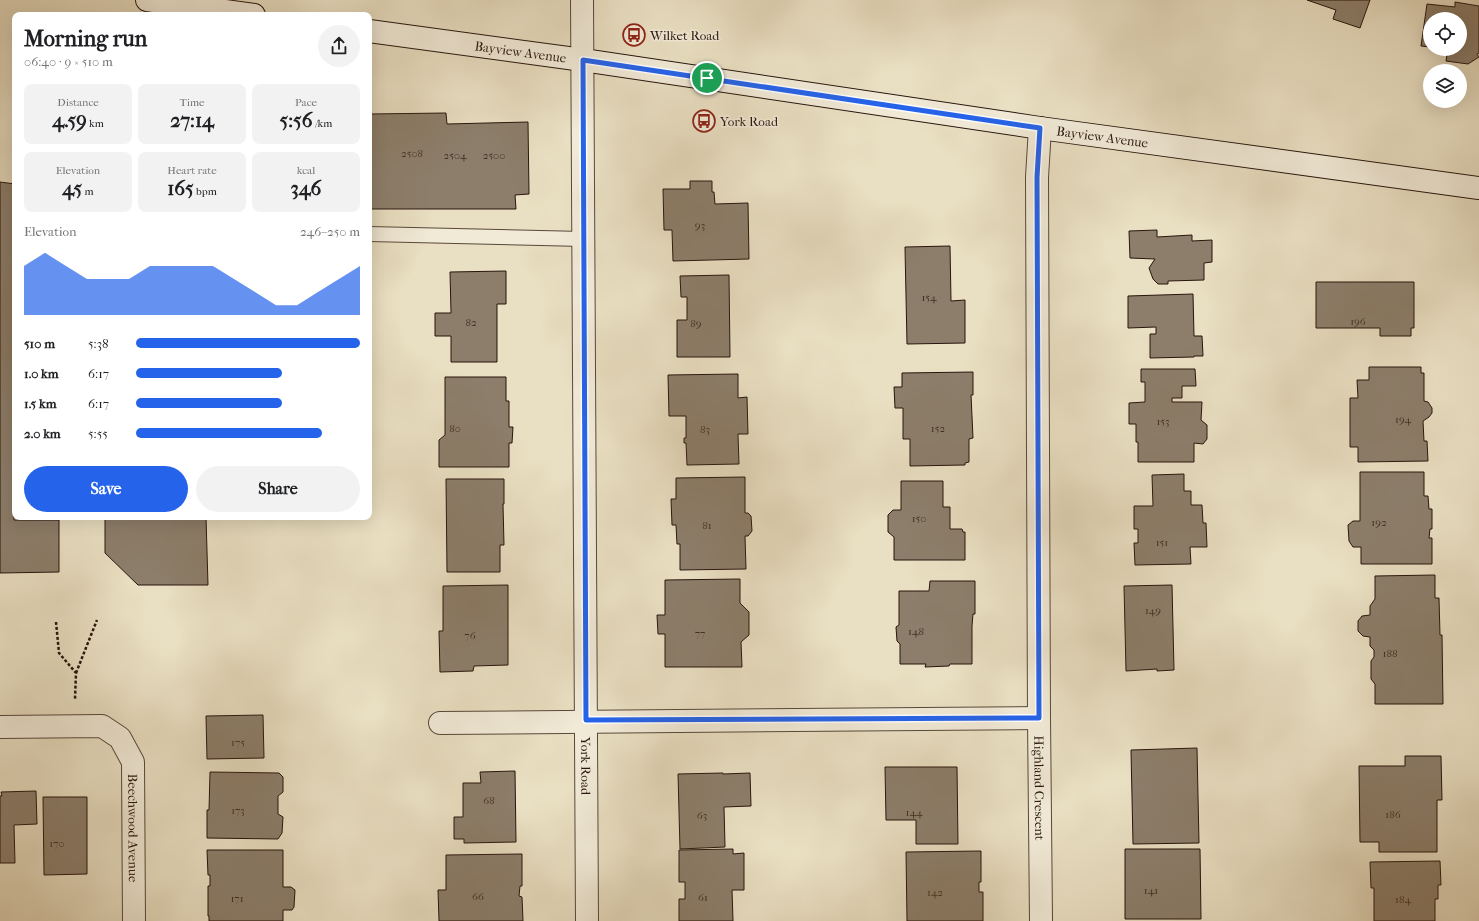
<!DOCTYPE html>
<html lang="en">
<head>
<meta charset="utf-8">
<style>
	:root { --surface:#fff; --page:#f2f2f2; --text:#202124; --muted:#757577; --accent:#2563eb }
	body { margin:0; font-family:"IM FELL French Canon",serif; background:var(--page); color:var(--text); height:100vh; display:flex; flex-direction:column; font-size:15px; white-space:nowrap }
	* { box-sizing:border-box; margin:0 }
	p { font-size:13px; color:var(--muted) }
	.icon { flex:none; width:22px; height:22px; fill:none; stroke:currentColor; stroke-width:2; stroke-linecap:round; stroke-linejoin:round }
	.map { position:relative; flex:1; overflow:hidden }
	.sheet { position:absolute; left:12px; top:12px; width:360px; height:508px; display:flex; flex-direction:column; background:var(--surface); border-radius:8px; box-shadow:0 4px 16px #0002 }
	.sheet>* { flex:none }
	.buttons { position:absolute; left:1423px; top:12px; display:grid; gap:8px }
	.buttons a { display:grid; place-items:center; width:44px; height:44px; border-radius:50%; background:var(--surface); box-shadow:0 4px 16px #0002; font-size:20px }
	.pin { position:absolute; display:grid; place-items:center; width:34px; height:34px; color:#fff; margin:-17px; border:2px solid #fff; border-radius:50%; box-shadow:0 1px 4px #0007 }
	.round { display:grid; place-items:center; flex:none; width:42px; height:42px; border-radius:21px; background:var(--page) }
	.summary { display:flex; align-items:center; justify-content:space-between; height:68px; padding:0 12px }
	h1 { font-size:22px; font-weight:700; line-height:30px }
	.stats { display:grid; grid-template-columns:repeat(3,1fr); gap:6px; height:68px; padding:4px 12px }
	.stats div { display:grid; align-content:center; border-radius:8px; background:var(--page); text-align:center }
	.stats b { font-size:20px; font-weight:700 }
	.stats small { font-size:11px; font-weight:400 }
	.stats p { font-size:11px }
	.chart { height:112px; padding:8px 12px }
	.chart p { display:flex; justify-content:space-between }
	.chart svg { width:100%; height:72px; margin-top:4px; fill:var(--accent); opacity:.7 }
	.primary-button { display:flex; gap:8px; margin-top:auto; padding:8px 12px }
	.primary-button a { flex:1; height:46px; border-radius:24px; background:var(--accent); color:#fff; font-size:16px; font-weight:700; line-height:46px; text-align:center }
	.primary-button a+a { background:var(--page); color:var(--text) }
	ul { padding:0 12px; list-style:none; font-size:13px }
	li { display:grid; grid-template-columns:64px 48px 1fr; align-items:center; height:30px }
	li i { height:10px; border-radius:5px; background:var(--accent) }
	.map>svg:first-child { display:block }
</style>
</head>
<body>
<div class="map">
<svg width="1479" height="921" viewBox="0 0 1479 921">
	<rect width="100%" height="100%" fill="#e9dfc2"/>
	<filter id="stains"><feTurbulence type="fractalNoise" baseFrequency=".005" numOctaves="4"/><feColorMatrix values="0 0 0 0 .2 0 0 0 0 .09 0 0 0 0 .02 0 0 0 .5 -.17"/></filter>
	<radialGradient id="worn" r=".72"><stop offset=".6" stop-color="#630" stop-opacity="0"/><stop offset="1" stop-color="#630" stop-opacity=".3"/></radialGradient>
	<g fill="#8c7e6b" stroke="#28150d">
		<path d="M 1307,0 L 1370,0 L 1360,28 L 1333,19 L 1336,10 Z"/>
		<path d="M 1455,2 L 1479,6 L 1479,53 L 1477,54 L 1479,57 L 1468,64 L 1446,61 L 1448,49 L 1460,49 L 1460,19 L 1430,19 L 1430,47 L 1421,46 L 1427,4 L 1455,7 Z"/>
		<path d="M 446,113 L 447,124 L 528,122 L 529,194 L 515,195 L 516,209 L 369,209 L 369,114 Z"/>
		<path d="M 690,181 L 712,181 L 712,192 L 714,192 L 715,204 L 748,203 L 749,259 L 673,261 L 672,230 L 664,230 L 663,189 L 690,189 Z"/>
		<path d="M 0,182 L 15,184 L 14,520 L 59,520 L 59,572 L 0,573 Z"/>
		<path d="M 1157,230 L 1157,237 L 1192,235 L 1192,241 L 1212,240 L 1212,262 L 1204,263 L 1204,280 L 1168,281 L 1168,284 L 1158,284 L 1153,279 L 1149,268 L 1155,259 L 1130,258 L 1129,231 Z"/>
		<path d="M 950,246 L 951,301 L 965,300 L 965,343 L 907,344 L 905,247 Z"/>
		<path d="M 506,271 L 506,304 L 497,304 L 497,362 L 451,362 L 451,336 L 435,336 L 435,313 L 451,313 L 450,272 Z"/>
		<path d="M 729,275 L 730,357 L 677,357 L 677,320 L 687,320 L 687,297 L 681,297 L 680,276 Z"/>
		<path d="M 1316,282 L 1414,282 L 1414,328 L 1411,328 L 1411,336 L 1380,336 L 1380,328 L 1316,328 Z"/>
		<path d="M 1193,294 L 1194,336 L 1202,336 L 1203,356 L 1194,356 L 1194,357 L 1150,358 L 1150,334 L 1156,334 L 1156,327 L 1128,328 L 1128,296 Z"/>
		<path d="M 1369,367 L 1421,367 L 1421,373 L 1424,373 L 1424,401 L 1428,402 L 1432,408 L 1432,413 L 1429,417 L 1423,421 L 1424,441 L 1427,441 L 1428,461 L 1358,462 L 1358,447 L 1350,447 L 1350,398 L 1358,398 L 1357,380 L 1369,380 Z"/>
		<path d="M 1141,369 L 1195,369 L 1196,386 L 1182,386 L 1182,398 L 1172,398 L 1172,402 L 1202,402 L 1201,420 L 1207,425 L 1207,439 L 1203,444 L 1194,443 L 1194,462 L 1138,462 L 1138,442 L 1136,442 L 1136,424 L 1129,424 L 1129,403 L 1145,402 L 1145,382 L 1141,382 Z"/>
		<path d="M 973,372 L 973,395 L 971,395 L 973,438 L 969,439 L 969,462 L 965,463 L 965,465 L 910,466 L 910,439 L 903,439 L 903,408 L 895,408 L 894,387 L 902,387 L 902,373 Z"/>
		<path d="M 738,374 L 738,398 L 747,397 L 748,434 L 738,434 L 739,464 L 687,465 L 686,443 L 684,443 L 684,438 L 686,438 L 686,416 L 669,416 L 668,375 Z"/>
		<path d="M 445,377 L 506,377 L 506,401 L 509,401 L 509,427 L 513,427 L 512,443 L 509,443 L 509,467 L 439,467 L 439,440 L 445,435 Z"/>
		<path d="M 1360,472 L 1424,472 L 1424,496 L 1428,496 L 1429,509 L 1432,509 L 1432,529 L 1430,529 L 1429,538 L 1432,538 L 1432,564 L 1361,564 L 1361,547 L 1353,547 L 1349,541 L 1348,525 L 1353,521 L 1360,521 Z"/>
		<path d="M 1184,474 L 1184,491 L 1191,491 L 1191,505 L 1202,505 L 1203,523 L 1206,523 L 1207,547 L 1190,547 L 1191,564 L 1135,565 L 1134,543 L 1138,543 L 1138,529 L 1134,529 L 1134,506 L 1153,506 L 1152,475 Z"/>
		<path d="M 745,477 L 745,513 L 748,513 L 751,516 L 752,531 L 748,536 L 745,536 L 746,569 L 680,570 L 680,544 L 677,544 L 676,525 L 672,525 L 671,499 L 676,499 L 676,478 Z"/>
		<path d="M 446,479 L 504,479 L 504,504 L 503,504 L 504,545 L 500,545 L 500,572 L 447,572 Z"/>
		<path d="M 901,481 L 943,481 L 943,507 L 950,507 L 950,529 L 962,529 L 963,532 L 965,532 L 965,560 L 894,560 L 894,537 L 888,532 L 888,515 L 893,510 L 901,510 Z"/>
		<path d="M 105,517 L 206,517 L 208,585 L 138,585 L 105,553 Z"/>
		<path d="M 1435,575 L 1435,598 L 1439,598 L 1440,635 L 1442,635 L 1443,704 L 1375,704 L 1375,684 L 1371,679 L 1371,661 L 1374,657 L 1374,650 L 1370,646 L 1370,637 L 1363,636 L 1358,631 L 1358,621 L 1362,616 L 1370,615 L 1370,606 L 1375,599 L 1375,576 Z"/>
		<path d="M 740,579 L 740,603 L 749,612 L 749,635 L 741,642 L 742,667 L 665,667 L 665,634 L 658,634 L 657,615 L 665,615 L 665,580 Z"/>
		<path d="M 930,581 L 975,581 L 975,614 L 973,614 L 972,626 L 972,664 L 950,664 L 949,666 L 925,667 L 926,664 L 900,664 L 900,644 L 897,641 L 896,627 L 899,625 L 899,591 L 929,591 Z"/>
		<path d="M 508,585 L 508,665 L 474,666 L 473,671 L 440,672 L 439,631 L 443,631 L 443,586 Z"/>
		<path d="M 1172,585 L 1174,670 L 1157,671 L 1157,669 L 1126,671 L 1124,586 Z"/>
		<path d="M 263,715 L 264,758 L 207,759 L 206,716 Z"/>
		<path d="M 1197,748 L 1199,843 L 1133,844 L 1131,750 Z"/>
		<path d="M 1405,756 L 1441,756 L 1442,800 L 1437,800 L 1437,852 L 1379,852 L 1379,842 L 1360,842 L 1359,766 L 1405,766 Z"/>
		<path d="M 885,767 L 957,767 L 958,844 L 916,844 L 916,820 L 886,820 Z"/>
		<path d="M 515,771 L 516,842 L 464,843 L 464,839 L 454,839 L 454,817 L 463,817 L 463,783 L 481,783 L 480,772 Z"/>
		<path d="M 210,772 L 279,773 L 283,777 L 283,792 L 278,796 L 278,814 L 283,817 L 282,833 L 278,839 L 207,838 L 207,810 L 209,810 Z"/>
		<path d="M 723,773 L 723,774 L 750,773 L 751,806 L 724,807 L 725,847 L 680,849 L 678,774 Z"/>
		<path d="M 36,791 L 37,824 L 14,825 L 15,863 L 0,863 L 0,796 L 2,796 L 1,792 Z"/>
		<path d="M 43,797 L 87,797 L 87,874 L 44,875 Z"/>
		<path d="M 733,849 L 733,854 L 744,853 L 744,890 L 732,890 L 733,921 L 679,921 L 679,899 L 685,899 L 685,882 L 679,882 L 679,850 Z"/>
		<path d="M 1125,849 L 1200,849 L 1201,919 L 1125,919 Z"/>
		<path d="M 207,850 L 283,850 L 283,887 L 291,887 L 295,890 L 294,907 L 292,910 L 283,910 L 283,921 L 209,921 L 209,916 L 208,916 L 208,886 L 210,886 L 210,875 L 208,875 Z"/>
		<path d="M 981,851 L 981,882 L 979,882 L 979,892 L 983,892 L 983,921 L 907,921 L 906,852 Z"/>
		<path d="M 522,854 L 522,886 L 520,886 L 519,896 L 522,897 L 523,921 L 439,921 L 438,890 L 446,890 L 446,855 Z"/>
		<path d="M 1440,861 L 1441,885 L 1438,885 L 1438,899 L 1435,899 L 1435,921 L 1374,921 L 1374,888 L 1371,888 L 1370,862 Z"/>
	</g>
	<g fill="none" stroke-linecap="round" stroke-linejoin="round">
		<g stroke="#58483a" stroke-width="16">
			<path id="lane" d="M 369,234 L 584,239"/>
		</g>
		<g stroke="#58483a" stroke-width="24">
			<g id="street">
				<path id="s1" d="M 582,0 L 587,921"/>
				<path id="s2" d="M 1040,128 L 1037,177 L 1039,718 L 1041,921"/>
				<path d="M 440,723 L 1039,718"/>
				<path id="s3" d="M 0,727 L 102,726 L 120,738 L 133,762 L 134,921"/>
			</g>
		</g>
		<g stroke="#28150d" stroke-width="24">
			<g id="secondary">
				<path d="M 147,0 L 254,15"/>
				<path id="s4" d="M 369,31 L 583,60 L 1040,128 L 1479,188"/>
			</g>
		</g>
		<g stroke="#28150d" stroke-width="2.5" stroke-dasharray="3 2" stroke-linecap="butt">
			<path d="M 56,622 L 59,653 L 76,673 L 75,699"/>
			<path d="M 76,673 L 97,620"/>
		</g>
		<use href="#lane" stroke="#f1ead7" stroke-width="14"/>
		<use href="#street" stroke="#f1ead7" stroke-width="22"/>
		<use href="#secondary" stroke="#f1ead7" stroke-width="22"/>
	</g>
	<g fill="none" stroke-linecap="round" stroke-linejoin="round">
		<g stroke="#fff" stroke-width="8">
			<path id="route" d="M 583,60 L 1040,128 L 1037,177 L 1039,718 L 586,720 Z"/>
		</g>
		<use href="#route" stroke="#2563eb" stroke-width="5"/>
	</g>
	<defs>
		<g id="bus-ring" transform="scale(1.15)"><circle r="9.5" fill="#f1ead7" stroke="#8f2418" stroke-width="1.5"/><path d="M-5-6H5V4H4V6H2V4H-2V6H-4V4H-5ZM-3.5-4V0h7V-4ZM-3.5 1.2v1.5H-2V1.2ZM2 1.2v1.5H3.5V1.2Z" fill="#8f2418"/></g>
	</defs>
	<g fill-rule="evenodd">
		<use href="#bus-ring" x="634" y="35"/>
		<use href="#bus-ring" x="704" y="121"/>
	</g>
	<g text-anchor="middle" stroke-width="3" stroke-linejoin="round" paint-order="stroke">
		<g font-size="11" fill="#412f24">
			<text x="412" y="157">2508</text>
			<text x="455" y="159">2504</text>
			<text x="494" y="159">2500</text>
			<text x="700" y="229">93</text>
			<text x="929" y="301">154</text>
			<text x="1358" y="325">196</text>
			<text x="471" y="326">82</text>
			<text x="696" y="327">89</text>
			<text x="1403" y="423">194</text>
			<text x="1163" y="425">153</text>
			<text x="455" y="432">80</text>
			<text x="938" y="432">152</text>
			<text x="705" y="433">83</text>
			<text x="919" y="522">150</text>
			<text x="1379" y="526">192</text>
			<text x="707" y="529">81</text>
			<text x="1162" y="546">151</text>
			<text x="1153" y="614">149</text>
			<text x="916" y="635">148</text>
			<text x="700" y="637">77</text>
			<text x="470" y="639">76</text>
			<text x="1390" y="657">188</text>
			<text x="238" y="746">175</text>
			<text x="489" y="804">68</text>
			<text x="238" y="814">173</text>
			<text x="914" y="816">144</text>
			<text x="1393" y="818">186</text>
			<text x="702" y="819">63</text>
			<text x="57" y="847">170</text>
			<text x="1151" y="894">141</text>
			<text x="935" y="896">142</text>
			<text x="478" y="900">66</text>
			<text x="703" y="901">61</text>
			<text x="237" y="902">171</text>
			<text x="1403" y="903">184</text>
		</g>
		<g font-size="13" fill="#28150d" stroke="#f1ead7" text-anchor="start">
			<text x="650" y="40">Wilket Road</text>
			<text x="720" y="126">York Road</text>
		</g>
		<g font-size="13" fill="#28150d" stroke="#f1ead7">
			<text dy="5" stroke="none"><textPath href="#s4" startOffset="153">Bayview Avenue</textPath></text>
			<text dy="5" stroke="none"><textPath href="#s4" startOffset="741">Bayview Avenue</textPath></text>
			<text dy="5" stroke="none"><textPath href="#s1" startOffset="766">York Road</textPath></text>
			<text dy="5" stroke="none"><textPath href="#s2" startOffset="660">Highland Crescent</textPath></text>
			<text dy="5" stroke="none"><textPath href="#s3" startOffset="217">Beechwood Avenue</textPath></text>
		</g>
	</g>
	<rect width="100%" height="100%" filter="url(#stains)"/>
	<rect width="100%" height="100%" fill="url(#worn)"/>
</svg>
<div class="buttons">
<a><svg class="icon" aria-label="locate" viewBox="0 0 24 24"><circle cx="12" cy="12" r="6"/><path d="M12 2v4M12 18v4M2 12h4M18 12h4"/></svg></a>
<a><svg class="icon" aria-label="layers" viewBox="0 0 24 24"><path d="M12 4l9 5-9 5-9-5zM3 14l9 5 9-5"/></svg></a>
</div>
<div class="pin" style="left:707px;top:78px;background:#1e9e55"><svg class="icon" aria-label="arrive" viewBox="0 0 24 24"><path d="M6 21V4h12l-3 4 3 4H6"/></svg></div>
<section class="sheet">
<div class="summary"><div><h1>Morning run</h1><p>06:40 · 9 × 510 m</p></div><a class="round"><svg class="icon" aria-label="share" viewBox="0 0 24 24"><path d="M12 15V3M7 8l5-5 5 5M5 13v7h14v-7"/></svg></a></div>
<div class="stats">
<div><p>Distance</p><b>4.59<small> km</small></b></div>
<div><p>Time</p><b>27:14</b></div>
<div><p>Pace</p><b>5:56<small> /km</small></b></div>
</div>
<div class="stats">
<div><p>Elevation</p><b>45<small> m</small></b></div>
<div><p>Heart rate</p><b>165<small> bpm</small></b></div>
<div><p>kcal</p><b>346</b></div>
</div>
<div class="chart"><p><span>Elevation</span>246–250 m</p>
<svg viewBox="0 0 160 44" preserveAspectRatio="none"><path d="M0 44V14L10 6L20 14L30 22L40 22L50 22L60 14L70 14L80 14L90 14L100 22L110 30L120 38L130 38L140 30L150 22L160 14V44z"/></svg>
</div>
<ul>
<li><b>510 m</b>5:38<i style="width:100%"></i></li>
<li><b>1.0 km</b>6:17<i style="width:65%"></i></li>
<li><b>1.5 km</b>6:17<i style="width:65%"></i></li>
<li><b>2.0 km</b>5:55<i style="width:83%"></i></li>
</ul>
<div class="primary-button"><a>Save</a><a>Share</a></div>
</section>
</div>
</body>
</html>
